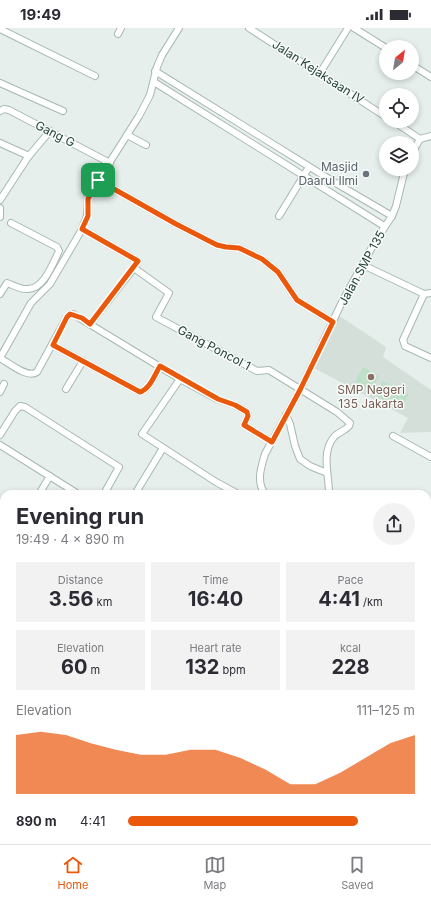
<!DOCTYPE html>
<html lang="en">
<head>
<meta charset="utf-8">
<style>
	:root { --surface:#fff; --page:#f2f2f3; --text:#2b2b33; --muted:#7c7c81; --line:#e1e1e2; --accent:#ea580c }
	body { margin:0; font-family:Inter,sans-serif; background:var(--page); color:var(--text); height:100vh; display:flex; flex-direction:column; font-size:15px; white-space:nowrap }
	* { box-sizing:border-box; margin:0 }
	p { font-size:13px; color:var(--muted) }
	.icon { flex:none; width:22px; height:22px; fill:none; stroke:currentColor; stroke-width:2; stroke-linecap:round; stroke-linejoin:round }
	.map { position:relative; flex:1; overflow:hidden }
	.drawer { position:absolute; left:0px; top:462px; width:431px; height:354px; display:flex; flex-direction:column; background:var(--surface); border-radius:12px 12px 0 0; box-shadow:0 2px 6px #0003 }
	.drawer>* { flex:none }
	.needle { width:26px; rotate:30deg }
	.controls { position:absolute; left:379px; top:12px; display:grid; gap:8px }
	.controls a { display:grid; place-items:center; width:40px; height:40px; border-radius:50%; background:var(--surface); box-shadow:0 2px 6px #0003; font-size:20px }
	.pin { position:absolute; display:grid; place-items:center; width:34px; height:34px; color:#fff; margin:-17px; border-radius:8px; box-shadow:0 2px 6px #0006 }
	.round { display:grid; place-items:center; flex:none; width:42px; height:42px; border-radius:21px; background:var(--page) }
	.headline { display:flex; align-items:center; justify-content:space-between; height:68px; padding:0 16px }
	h1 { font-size:22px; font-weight:700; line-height:30px }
	.stats { display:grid; grid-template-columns:repeat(3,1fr); gap:6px; height:68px; padding:4px 16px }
	.stats div { display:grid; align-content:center; border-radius:0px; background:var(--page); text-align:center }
	.stats b { font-size:20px; font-weight:700 }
	.stats small { font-size:11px; font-weight:400 }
	.stats p { font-size:11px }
	.chart { height:112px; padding:8px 16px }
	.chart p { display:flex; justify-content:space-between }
	.chart svg { width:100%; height:72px; margin-top:4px; fill:var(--accent); opacity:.7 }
	ul { padding:0 16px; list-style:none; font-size:13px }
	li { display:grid; grid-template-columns:64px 48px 1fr; align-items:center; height:30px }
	li i { height:10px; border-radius:5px; background:var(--accent) }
	.status { display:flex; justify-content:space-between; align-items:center; height:28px; padding:0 20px; background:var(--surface); direction:ltr }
	.status svg { height:11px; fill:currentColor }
	.menu { display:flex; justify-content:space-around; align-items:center; height:56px; border-top:1px solid var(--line); background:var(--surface); font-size:11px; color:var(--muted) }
	.menu a { display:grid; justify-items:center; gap:2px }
	.menu .selected { color:var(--accent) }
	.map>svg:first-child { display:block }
</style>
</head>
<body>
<div class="status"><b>19:49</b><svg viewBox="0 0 49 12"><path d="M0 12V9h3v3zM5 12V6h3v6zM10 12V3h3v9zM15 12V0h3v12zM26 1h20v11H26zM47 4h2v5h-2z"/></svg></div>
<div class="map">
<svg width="431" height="816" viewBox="0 0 431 816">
	<rect width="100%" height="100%" fill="#e6efeb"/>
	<path fill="#d4dfda" d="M 338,287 L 386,319 L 383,329 L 431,362 L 431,404 L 400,405 L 408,390 L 314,340 Z"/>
	<g fill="#bfe0c8">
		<path d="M 363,339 L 379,348 L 371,363 L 355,354 Z"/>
		<path d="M 383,353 L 409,367 L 400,382 L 375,367 Z"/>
	</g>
	<g fill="#8ec9d4">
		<path d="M 0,701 L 4,705 L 4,740 L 0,736 Z"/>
		<path d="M 81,812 L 112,812 L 116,816 L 85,816 Z"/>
	</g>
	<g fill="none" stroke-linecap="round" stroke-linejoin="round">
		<g stroke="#a8b8b2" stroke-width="8">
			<g id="street">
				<path d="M 249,0 L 386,89"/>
				<path d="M 354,0 L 386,20"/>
				<path d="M 0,1 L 95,48"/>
				<path d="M 118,6 L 121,0"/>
				<path d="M 412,37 L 431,49"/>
				<path d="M 155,43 L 334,154 L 392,188"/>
				<path d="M 320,45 L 348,0"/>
				<path d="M 154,54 L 384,198"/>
				<path d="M 0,55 L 63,83"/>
				<path d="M 0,83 L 4,81 L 9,82 L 110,135"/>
				<path d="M 393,93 L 420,111"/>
				<path d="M 127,107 L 146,117"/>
				<path d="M 0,115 L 29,128"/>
				<path d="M 412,125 L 420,111 L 431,108"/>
				<path d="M 98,152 L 176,196 L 217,217 L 226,219 L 239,220 L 262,231 L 278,244 L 297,272 L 333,294"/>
				<path d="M 0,172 L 28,129 L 50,103"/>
				<path d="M 0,180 L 0,189"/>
				<path d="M 279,188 L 309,139"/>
				<path d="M 82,201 L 138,233 L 134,240 L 169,265 L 156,289 L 257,343 L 269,342 L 337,384 L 350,395 L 349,398 C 345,403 338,404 334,409 C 321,424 329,447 329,465"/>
				<path d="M 363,237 L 424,266 L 431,265"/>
				<path d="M 0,266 L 7,255 C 13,257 21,262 28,261 C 44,261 53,235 59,223 L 57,219 L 11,195"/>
				<path d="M 424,266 L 403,312 L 405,318 L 431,330"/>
				<path d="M 90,296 L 134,240"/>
				<path d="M 53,317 L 140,364 C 150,361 155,346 160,338"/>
				<path d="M 0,330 L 31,275 L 50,256 L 81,203 L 87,188 L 88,171 L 89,167 L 139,88 L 150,67 L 157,39 L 162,27 L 179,0"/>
				<path d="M 0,330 C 9,335 28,351 37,344 L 67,289 L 70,286 L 73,286 L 180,351 L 217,371 L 235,377 L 247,384 L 248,388 L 244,397 L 272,414"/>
				<path d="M 180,351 L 142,406 L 216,454 L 238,466"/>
				<path d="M 66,361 L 83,333"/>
				<path d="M 0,364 L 4,356"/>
				<path d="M 286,387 L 290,396 L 295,418 L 300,431 L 310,438 L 327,445"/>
				<path d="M 0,407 L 15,383 L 20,378 L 25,379 L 119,439 L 104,466"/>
				<path d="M 393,408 L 431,429"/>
				<path d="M 0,417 L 78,466"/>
				<path d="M 39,466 L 50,448"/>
				<path d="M 135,466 L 163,420"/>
				<path d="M 265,466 C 256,454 261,439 265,426 L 300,362 L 342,274 L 376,212 L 392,188 L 396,178 L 405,141"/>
				<path d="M 0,478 L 4,479"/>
				<path d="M 427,584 L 431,584"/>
				<path d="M 0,590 L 4,591"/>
				<path d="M 427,660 L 431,664"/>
				<path d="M 248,812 L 255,816"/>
				<path d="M 265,816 L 268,812"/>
				<path d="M 299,816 L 303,812"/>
				<path d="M 392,816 L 395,812"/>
			</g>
		</g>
		<g stroke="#a4bbb3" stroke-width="11">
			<g id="secondary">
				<path d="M 0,541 L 4,543"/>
				<path d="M 0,595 L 4,599"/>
				<path d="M 427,746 L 431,742"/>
				<path d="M 415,812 L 421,816"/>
			</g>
		</g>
		<g stroke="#c2cac8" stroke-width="12">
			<g id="primary">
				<path d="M 0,668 L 4,671"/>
				<path d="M 0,682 L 4,686"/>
				<path d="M 0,773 L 4,776"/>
				<path d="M 44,812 L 48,816"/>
				<path d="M 126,812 L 130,816"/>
				<path d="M 137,812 L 140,816"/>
			</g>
		</g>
		<g stroke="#c2cac8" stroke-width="13">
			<g id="highway">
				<path d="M 0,701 L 4,705"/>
				<path d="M 0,749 L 4,753"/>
				<path d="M 64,812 L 68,816"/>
				<path d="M 113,812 L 117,816"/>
			</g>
		</g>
		<use href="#street" stroke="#fff" stroke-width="6"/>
		<use href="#secondary" stroke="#fff" stroke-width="9"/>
		<use href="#primary" stroke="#6aa596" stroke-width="10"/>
		<use href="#highway" stroke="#2f6f62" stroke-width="11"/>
	</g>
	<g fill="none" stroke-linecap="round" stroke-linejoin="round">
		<g stroke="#fff" stroke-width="8">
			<path id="route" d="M 98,152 L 176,196 L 217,217 L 226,219 L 239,220 L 262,231 L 278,244 L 297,272 L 333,294 L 300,362 L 272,414 L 244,397 L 248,388 L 247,384 L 235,377 L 218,371 L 160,338 C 155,346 150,361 140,364 L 53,317 L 67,289 L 70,286 L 82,290 L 90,296 L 138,233 L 82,201 L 88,188 L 88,171 Z"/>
		</g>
		<use href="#route" stroke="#ea580c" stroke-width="5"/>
	</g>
	<circle fill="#6b7280" stroke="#f7fbf9" stroke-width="1.5" cx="366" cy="146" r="4"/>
	<circle fill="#8d6e63" stroke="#f7fbf9" stroke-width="1.5" cx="371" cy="349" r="4"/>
	<g text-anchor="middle" stroke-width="3" stroke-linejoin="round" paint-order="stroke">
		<g font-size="12" fill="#24423a" stroke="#f7fbf9">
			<text transform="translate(318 44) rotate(33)" y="4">Jalan Kejaksaan IV</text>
			<text transform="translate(55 106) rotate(27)" y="4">Gang G</text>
			<text transform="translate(362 240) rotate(-61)" y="4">Jalan SMP 135</text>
			<text transform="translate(214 320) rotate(28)" y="4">Gang Poncol 1</text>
		</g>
		<g font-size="12" fill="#5b616d" stroke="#f7fbf9" text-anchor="end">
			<text x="358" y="143">Masjid<tspan x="358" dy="14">Daarul Ilmi</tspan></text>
		</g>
		<g font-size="12" fill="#785e54" stroke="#f7fbf9">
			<text x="371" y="366">SMP Negeri<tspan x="371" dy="14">135 Jakarta</tspan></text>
		</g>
	</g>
</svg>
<div class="controls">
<a><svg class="needle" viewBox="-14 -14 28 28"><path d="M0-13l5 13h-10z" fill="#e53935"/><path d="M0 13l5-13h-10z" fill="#7c7c81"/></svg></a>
<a><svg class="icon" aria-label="locate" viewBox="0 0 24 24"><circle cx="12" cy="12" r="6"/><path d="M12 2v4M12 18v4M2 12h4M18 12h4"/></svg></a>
<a><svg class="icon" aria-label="layers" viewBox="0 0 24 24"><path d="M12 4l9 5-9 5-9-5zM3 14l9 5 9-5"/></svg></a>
</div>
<div class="pin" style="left:98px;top:152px;background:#1e9e55"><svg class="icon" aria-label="arrive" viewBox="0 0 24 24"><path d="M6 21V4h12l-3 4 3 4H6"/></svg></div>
<section class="drawer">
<div class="headline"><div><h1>Evening run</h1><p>19:49 · 4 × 890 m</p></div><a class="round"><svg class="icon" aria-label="share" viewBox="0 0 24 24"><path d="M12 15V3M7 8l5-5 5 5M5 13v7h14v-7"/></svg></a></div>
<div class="stats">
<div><p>Distance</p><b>3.56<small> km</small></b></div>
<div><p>Time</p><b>16:40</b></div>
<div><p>Pace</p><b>4:41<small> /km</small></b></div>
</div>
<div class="stats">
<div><p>Elevation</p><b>60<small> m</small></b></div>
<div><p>Heart rate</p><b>132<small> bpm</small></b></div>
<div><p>kcal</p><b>228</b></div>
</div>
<div class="chart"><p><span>Elevation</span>111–125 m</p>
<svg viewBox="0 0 160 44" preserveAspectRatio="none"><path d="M0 44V8L10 6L20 8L30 13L40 17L50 20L60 20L70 17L80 17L90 22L100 29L110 38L120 38L130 31L140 22L150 13L160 8V44z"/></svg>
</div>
<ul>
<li><b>890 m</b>4:41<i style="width:80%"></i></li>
</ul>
</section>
</div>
<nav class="menu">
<a class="selected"><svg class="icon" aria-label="home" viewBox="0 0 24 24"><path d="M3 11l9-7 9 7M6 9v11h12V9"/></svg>Home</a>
<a><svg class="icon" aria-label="map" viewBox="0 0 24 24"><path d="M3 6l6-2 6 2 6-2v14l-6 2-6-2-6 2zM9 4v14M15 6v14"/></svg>Map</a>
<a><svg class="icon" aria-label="saved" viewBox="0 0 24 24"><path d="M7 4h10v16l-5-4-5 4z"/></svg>Saved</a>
</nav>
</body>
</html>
